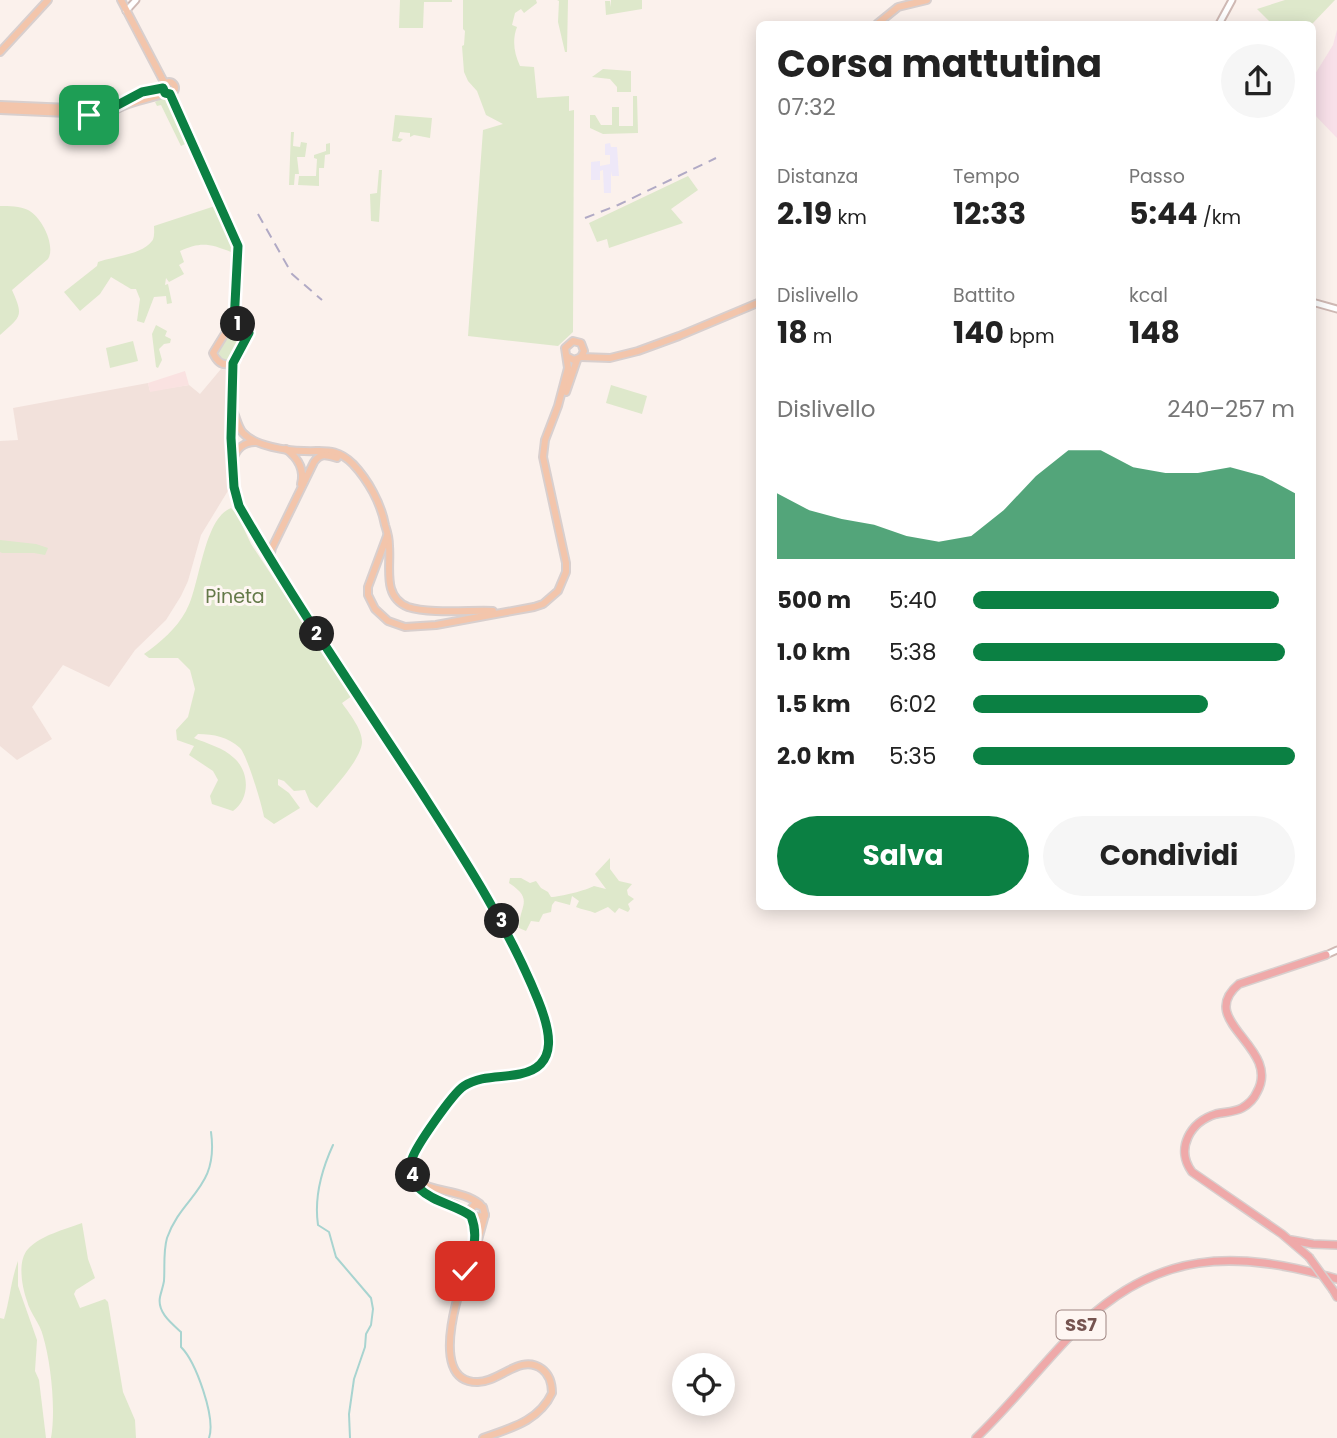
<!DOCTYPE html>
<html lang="it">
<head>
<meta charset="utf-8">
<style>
	:root { --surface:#fff; --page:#f6f6f6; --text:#222; --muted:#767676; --accent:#0b8043 }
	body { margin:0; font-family:Poppins,sans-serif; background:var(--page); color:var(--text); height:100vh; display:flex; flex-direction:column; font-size:26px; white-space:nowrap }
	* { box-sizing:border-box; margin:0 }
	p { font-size:23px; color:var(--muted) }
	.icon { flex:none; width:38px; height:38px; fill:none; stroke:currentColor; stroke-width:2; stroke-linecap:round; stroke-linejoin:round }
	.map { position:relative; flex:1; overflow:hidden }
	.sheet { position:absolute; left:756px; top:21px; width:560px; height:889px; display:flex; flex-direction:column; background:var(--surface); border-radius:10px; box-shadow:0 4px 18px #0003 }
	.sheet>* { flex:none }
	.controls { position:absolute; left:672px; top:1353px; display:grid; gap:14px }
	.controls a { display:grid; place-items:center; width:63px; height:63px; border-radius:50%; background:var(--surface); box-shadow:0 4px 18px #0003; font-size:35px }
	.pin { position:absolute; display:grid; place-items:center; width:60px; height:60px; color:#fff; margin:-30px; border-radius:14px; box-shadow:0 4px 10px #0006 }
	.km { position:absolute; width:35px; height:35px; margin:-18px; border-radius:50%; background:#222; color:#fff; font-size:19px; line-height:35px; text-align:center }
	.round { display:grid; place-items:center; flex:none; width:74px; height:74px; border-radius:37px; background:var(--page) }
	.summary { display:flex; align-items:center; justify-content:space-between; height:119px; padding:0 21px }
	h1 { font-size:38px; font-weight:700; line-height:52px }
	.figures { display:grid; grid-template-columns:repeat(3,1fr); gap:10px; height:119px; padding:7px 21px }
	.figures div { display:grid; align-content:center }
	.figures b { font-size:30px; font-weight:700 }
	.figures small { font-size:19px; font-weight:400 }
	.figures p { font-size:19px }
	.chart { height:196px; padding:14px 21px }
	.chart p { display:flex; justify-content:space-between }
	.chart svg { width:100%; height:126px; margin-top:7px; fill:var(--accent); opacity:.7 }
	.button { display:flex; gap:14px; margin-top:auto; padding:14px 21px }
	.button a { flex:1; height:80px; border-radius:42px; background:var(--accent); color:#fff; font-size:28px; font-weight:700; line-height:80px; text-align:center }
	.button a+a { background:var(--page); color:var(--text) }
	ul { padding:0 21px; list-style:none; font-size:23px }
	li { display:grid; grid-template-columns:112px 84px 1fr; align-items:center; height:52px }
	li i { height:18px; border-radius:9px; background:var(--accent) }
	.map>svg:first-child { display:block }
</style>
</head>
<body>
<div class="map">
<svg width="1337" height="1438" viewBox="0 0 1337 1438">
	<rect width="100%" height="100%" fill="#fbf1ec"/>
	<path fill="#f2e1db" d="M 221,369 L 229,371 L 229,489 L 201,535 L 188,581 L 181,596 L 166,620 L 135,650 L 109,687 L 63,665 L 32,707 L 52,739 L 17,760 L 0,746 L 0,441 L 18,440 L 13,408 L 148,383 L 150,391 L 189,385 L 200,394 Z"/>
	<path fill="#fae2e1" d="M 185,371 L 189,385 L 150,392 L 148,383 Z"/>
	<path fill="#eee8f8" d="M 610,143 L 611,147 L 617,147 L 619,176 L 612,176 L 611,171 L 611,193 L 604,193 L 603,170 L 600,171 L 600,180 L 591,180 L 591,162 L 600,161 L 600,166 L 610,164 L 610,155 L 605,155 L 605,144 Z"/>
	<path fill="#f8e0e9" d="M 1337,30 L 1337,138 L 1313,113 L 1312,79 L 1333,45 Z"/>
	<g fill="#dee8cb">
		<path d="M 400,0 L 452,0 L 452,2 L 424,2 L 423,28 L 399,28 Z"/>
		<path d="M 463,0 L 536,0 L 537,3 L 524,13 L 521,9 L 515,13 L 512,25 L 517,27 C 512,40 514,53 520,66 L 534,67 L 537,98 L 569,96 L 569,111 L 574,110 L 573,332 L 558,346 L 468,336 L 483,130 L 503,124 L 486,115 L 477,91 L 468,81 L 464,72 L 462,46 L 464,45 L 465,31 L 463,29 Z"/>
		<path d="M 557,0 L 568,0 L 567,52 L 565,52 L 558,22 L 559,1 Z"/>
		<path d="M 611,0 L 642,0 L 642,9 L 606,15 L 605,1 L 610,1 L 611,7 Z"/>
		<path d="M 1285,0 L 1335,0 L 1312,24 L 1272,24 L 1257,9 Z"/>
		<path d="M 603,69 L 631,71 L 631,92 L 617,92 L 617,87 L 610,79 L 592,77 Z"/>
		<path d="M 633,96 L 637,96 L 638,133 L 603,134 L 590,128 L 590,115 L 595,115 L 601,125 L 612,125 L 612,107 L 619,107 L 619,126 L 633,126 Z"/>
		<path d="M 165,97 L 187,143 L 181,146 L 161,105 L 157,106 L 155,102 Z"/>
		<path d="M 395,115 L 432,118 L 430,138 L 414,135 L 410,137 L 410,133 L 400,132 L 398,138 L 403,139 L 400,142 L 392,141 Z"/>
		<path d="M 291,132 L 294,132 L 293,146 L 300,147 L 301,142 L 307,143 L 305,157 L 297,157 L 299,174 L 295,174 L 294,185 L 289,185 Z"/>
		<path d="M 330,143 L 330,154 L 325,155 L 324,168 L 319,168 L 319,186 L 298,185 L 299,176 L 316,176 L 317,159 L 314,158 L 314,155 L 326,151 L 326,144 Z"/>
		<path d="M 379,170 L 382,170 L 379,222 L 371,221 L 370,194 L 377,193 Z"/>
		<path d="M 688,176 L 698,190 L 671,209 L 683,223 L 609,248 L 607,239 L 597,242 L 589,223 Z"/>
		<path d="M 0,206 C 9,206 20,206 28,210 C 42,217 56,246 48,259 L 12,290 C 24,317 21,316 0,335 Z"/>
		<path d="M 215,206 L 232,246 L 231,252 C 209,243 200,242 180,251 L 184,262 L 179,265 L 184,274 L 169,282 L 166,278 L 165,285 L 168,284 L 172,303 L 167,304 L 166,296 L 154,297 L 144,323 L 137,321 L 140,299 L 136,289 L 131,289 L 111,277 L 100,294 L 80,311 L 64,292 L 97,266 L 98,262 C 115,256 141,255 152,241 C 155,238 154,228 154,226 Z"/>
		<path d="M 156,325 L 167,331 L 165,336 L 171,339 L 170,343 L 164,344 L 159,349 L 162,360 L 158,368 L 156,367 L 152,334 Z"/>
		<path d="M 235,328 L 244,332 C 246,343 237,359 226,361 L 220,357 L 218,350 L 229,331 Z"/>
		<path d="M 133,341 L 138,361 L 110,368 L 106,348 Z"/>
		<path d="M 611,385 L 647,396 L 642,414 L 606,403 Z"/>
		<path d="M 231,508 L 237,514 L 251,544 L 352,696 L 342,703 C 349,713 363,730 362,743 C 360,762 329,793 317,808 L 310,802 L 305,790 L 294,791 L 284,781 L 278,779 L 278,785 L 289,793 L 300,808 L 274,824 L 264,817 C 262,805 247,755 240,748 C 228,737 214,734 198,734 L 194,738 C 206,743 224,748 234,758 C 250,772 250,799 233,811 L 212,804 L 210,796 L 218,780 L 213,771 L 189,755 L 194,746 L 177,740 L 176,730 L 188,717 L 195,689 L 190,670 L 178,658 L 149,658 L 144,654 C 161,642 176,629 186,611 C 200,587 203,519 231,508 Z"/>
		<path d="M 0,540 L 36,544 L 48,548 L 45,555 L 34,553 L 2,553 L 0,552 Z"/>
		<path d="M 610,858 L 610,869 L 619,881 L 632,884 L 627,890 L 628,895 L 634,899 L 628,904 L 630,909 L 628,912 L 619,908 L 615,913 L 608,907 L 595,913 C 589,910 582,910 576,907 L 579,901 L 572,896 L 570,905 L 555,901 L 552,905 L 551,912 L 543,914 L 539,922 L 531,921 L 526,931 L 519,928 C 519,906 535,900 509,883 L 510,878 L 521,878 L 530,883 L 536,881 L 541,888 L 548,892 L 551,897 C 560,897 587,890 594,886 L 606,889 L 595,874 Z"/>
		<path d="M 82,1223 L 88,1259 L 95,1278 L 76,1290 L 74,1294 L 80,1308 L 105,1299 L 108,1302 L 123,1392 L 135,1420 L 136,1438 L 51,1438 C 56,1410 51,1363 43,1336 C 40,1323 30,1313 27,1301 C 22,1287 17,1261 28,1249 C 41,1235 64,1230 82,1223 Z"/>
		<path d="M 18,1261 L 18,1286 L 37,1340 L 35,1371 L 39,1380 L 46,1438 L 0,1438 L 0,1318 L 4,1319 C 10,1299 11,1280 18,1261 Z"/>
	</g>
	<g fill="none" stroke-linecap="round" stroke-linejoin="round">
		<g stroke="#a8d4d0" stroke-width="2">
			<path d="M 333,1145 C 322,1169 314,1198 318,1225 L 329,1232 L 336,1257 L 371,1298 L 373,1309 L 371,1325 L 366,1334 L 365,1347 L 354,1379 L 349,1414 L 350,1438"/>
			<path d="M 209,1438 C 216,1418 196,1362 181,1347 L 181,1332 C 171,1323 157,1312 160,1297 C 161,1292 163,1287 164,1281 C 165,1267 163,1252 167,1238 C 182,1195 219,1189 211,1132"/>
		</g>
		<g stroke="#cfb9b4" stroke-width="9">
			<g id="minor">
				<path d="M 126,11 L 136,0"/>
				<path d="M 1219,24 L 1232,0"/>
				<path d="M 1312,302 L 1337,309"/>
				<path d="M 1326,955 L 1337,950"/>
			</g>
		</g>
		<g stroke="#d8cfce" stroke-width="10">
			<g id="major">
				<path d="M 121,0 L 165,84"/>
				<path d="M 877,24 L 898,7 L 927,0"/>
				<path d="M 0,52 L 48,0"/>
				<circle cx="169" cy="88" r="6"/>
				<path d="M 170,94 L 238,246 L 234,323"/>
				<path d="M 128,99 L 142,92 L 163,88"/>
				<path d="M 0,105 L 93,109"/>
				<circle cx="97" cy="116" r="8"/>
				<path d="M 0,110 L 68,113 L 90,120"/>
				<path d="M 102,110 L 116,106"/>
				<path d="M 105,117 C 122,102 144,101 165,93"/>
				<path d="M 234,323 L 239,324 L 249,333 L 239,356 L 233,363 C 223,367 217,362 213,353 L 229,327 Z"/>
				<path d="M 581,357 L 610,358 L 638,351 L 679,336 L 760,302"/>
				<path d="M 233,363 C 235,410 223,461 239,506 C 301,614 372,715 439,819 C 472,871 505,923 530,980 C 537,997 547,1016 549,1035 C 556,1080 505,1072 479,1079 C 465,1083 455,1094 447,1105 C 433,1126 392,1169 423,1192 C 432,1198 443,1201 453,1204 C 465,1209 472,1221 485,1215 L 483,1207 L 475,1204 L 470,1210 C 474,1225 475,1236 473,1252"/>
				<path d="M 566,392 L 577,360"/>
				<path d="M 234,413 C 237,420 238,427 243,433 C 255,446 287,451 304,451 C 324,452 336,447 353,464 C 368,480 381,503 385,525 C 387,531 389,539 389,546 C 391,567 382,597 408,607 C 429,614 471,610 493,611"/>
				<path d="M 286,449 C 298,458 305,469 301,484"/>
				<path d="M 233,460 C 236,449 244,442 255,442"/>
				<path d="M 387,536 L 368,587 L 368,595 L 375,609 L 388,621 L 405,627 L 436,625 L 534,607 L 543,604 L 558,591 L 566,572 L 566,563 L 543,457 L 545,440 L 558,406 L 568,368 L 565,348 L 573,341 L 581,343 L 584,351 L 581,357 L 574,360 L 568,357"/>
				<path d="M 270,557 L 272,548 L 314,462 C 321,452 327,455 337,458"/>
				<path d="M 416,1181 C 436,1193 462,1190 480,1204"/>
				<path d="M 478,1240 L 485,1215"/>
				<path d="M 474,1250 C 463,1276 424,1382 477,1382 C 499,1383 520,1353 542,1369 C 550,1375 552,1383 552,1393 C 539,1421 511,1428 483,1438"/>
			</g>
		</g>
		<g stroke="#d8cfce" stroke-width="10">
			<g id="highway">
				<path d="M 1291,1240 L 1313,1244 L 1337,1245"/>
				<path d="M 1309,1257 L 1282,1234 L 1192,1172 C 1175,1149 1190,1122 1216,1114 C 1225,1112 1235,1112 1242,1108 C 1249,1104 1254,1099 1257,1092 C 1282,1047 1194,1021 1239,984 L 1326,955"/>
				<path d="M 1333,1290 L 1337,1297"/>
				<path d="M 976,1438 C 1012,1404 1042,1364 1077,1329 C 1156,1250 1235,1249 1337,1279"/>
			</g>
		</g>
		<use href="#minor" stroke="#fff" stroke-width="5"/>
		<use href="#major" stroke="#f3c5ab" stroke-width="6"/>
		<use href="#highway" stroke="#efa9a9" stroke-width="7"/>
		<g stroke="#b1aac5" stroke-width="2" stroke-dasharray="10 7" stroke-linecap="butt">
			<path d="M 258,214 L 292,274 L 322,300"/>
			<path d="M 585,218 L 618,205 L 716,158"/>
		</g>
		<g stroke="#d8cfce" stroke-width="10" stroke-linecap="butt">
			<path id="highway-bridge" d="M 1309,1257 L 1333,1290"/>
		</g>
		<use href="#highway-bridge" stroke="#efa9a9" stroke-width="7"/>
	</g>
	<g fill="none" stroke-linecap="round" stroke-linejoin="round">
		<g stroke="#fff" stroke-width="14">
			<path id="route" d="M 89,115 L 93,109 L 112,108 L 142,92 L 163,88 L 165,93 L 170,94 L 238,246 L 234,323 L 243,327 L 249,333 L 233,363 L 231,438 L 234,487 L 239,506 C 296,605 360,698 422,793 C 465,860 508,926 538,1000 C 549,1027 561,1066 520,1074 C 502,1078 481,1075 464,1086 C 453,1093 416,1146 412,1159 C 410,1169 413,1182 420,1189 C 433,1202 456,1205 471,1216 C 479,1236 473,1252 465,1271"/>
		</g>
		<use href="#route" stroke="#0b8043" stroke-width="9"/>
	</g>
	<g text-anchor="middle" stroke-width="6" stroke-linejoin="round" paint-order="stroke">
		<rect fill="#fef6f2" stroke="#9e8581" stroke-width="2" x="1056.5" y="1310.5" width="49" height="29" rx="5"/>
		<g font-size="18" font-weight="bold" fill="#755450">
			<text x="1081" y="1331">SS7</text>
		</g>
		<g font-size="19" fill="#647949" stroke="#fef6f2">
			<text x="235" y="603">Pineta</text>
		</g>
	</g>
</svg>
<div class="controls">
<a><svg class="icon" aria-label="locate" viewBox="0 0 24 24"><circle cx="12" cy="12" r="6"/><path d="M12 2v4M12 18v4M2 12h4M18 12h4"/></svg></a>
</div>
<div class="pin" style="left:89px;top:115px;background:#1e9e55"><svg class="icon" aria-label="arrive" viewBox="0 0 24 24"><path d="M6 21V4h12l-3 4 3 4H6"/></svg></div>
<div class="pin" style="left:465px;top:1271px;background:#d93025"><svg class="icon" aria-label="check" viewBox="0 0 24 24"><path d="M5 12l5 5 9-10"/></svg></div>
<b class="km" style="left:238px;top:324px">1</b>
<b class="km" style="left:317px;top:634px">2</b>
<b class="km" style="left:502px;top:921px">3</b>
<b class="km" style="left:413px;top:1175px">4</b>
<section class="sheet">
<div class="summary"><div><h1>Corsa mattutina</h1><p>07:32</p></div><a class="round"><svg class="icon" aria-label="share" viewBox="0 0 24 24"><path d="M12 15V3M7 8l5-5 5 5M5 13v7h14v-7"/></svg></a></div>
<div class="figures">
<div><p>Distanza</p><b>2.19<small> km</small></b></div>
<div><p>Tempo</p><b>12:33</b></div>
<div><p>Passo</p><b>5:44<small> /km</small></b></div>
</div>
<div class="figures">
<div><p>Dislivello</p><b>18<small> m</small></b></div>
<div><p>Battito</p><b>140<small> bpm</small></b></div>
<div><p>kcal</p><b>148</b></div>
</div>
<div class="chart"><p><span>Dislivello</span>240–257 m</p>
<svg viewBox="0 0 160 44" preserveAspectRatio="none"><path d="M0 44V21L10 27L20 30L30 32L40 36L50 38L60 36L70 27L80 15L90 6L100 6L110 12L120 14L130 14L140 12L150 15L160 21V44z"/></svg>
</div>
<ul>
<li><b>500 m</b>5:40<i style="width:95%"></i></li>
<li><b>1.0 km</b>5:38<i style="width:97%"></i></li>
<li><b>1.5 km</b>6:02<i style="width:73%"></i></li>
<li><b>2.0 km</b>5:35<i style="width:100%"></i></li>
</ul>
<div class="button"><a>Salva</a><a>Condividi</a></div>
</section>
</div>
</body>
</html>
